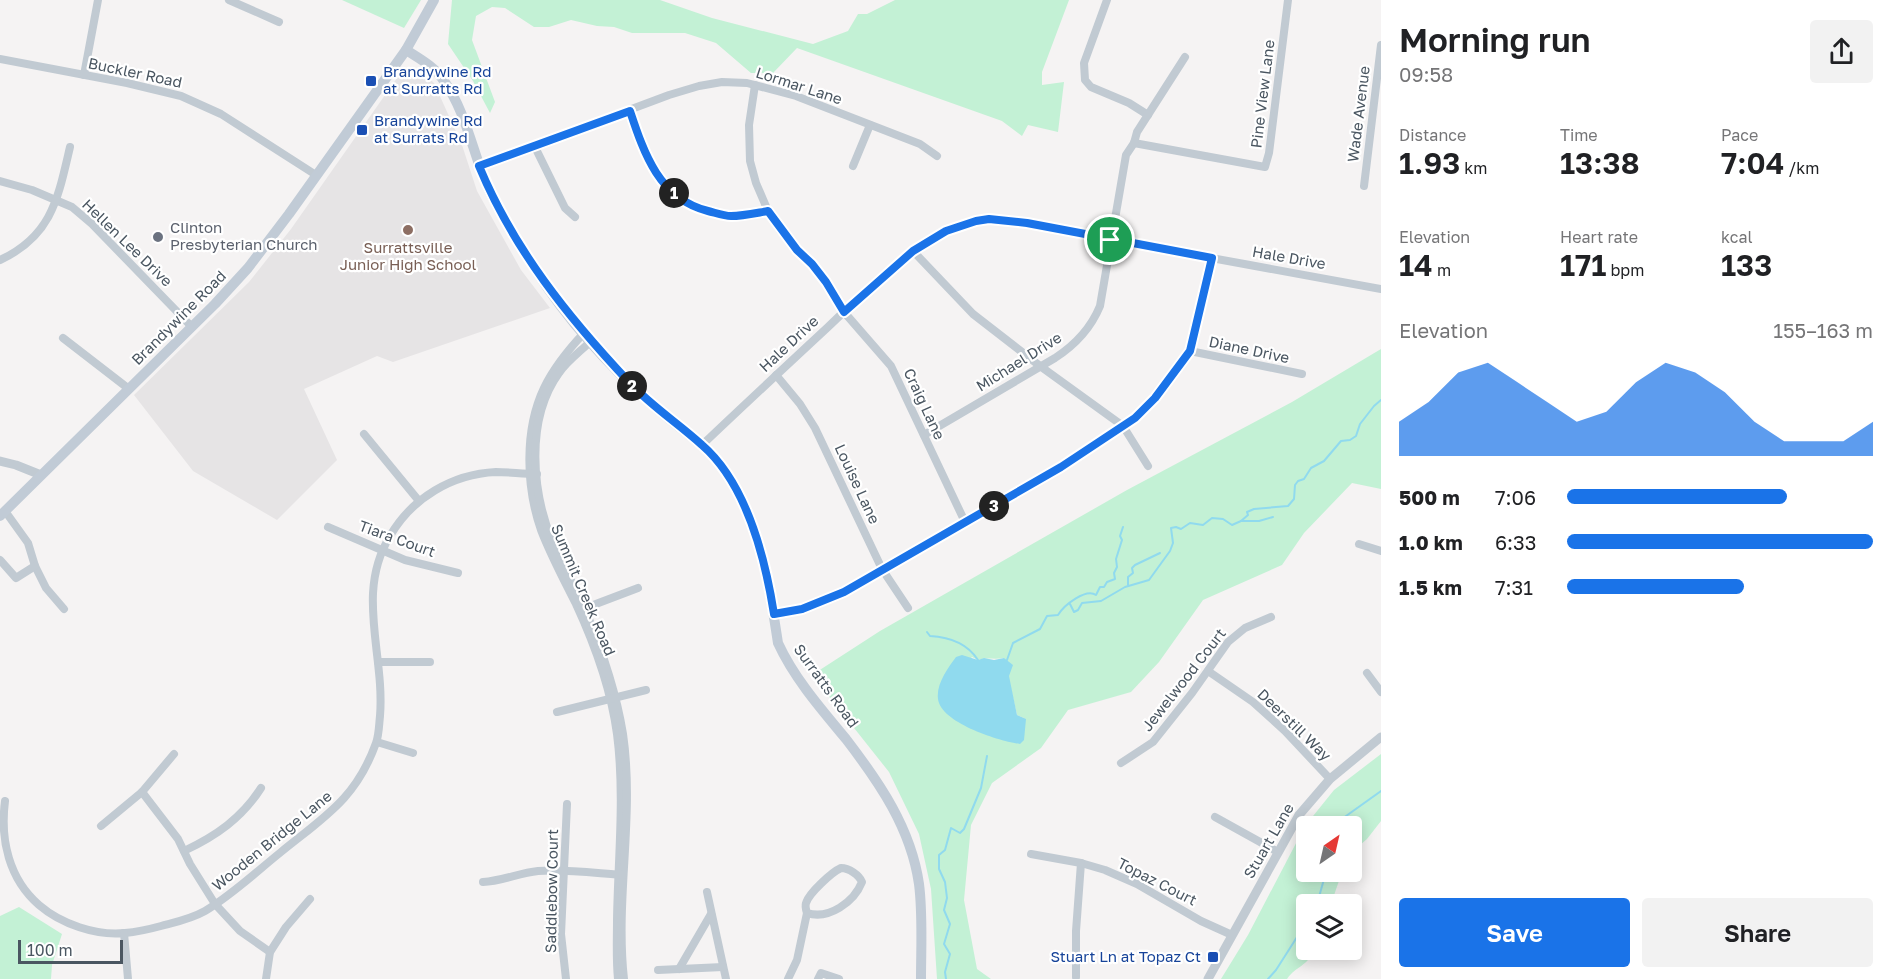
<!DOCTYPE html>
<html lang="en">
<head>
<meta charset="utf-8">
<style>
	:root { --surface:#fff; --page:#f2f2f2; --text:#202124; --muted:#757577; --accent:#1a73e8 }
	body { margin:0; font-family:"Golos Text",sans-serif; background:var(--page); color:var(--text); height:100vh; display:flex; flex-direction:column; font-size:22px; white-space:nowrap }
	* { box-sizing:border-box; margin:0 }
	p { font-size:20px; color:var(--muted) }
	.icon { flex:none; width:33px; height:33px; fill:none; stroke:currentColor; stroke-width:2; stroke-linecap:round; stroke-linejoin:round }
	.map { position:relative; flex:1; overflow:hidden }
	.drawer { display:flex; flex-direction:column; background:var(--surface); width:510px }
	.drawer>* { flex:none }
	.needle { width:39px; rotate:34deg }
	.buttons { position:absolute; left:1296px; top:816px; display:grid; gap:12px }
	.buttons a { display:grid; place-items:center; width:66px; height:66px; border-radius:6px; background:var(--surface); box-shadow:0 3px 15px #0003; font-size:30px }
	.scale { position:absolute; left:18px; bottom:15px; width:105px; box-sizing:border-box; padding-left:6px; border:3px solid #4a5661; border-top:0; font-size:16px; line-height:21px; white-space:nowrap; color:#4a5661; -webkit-text-stroke:4px #fff; paint-order:stroke }
	.pin { position:absolute; display:grid; place-items:center; width:51px; height:51px; color:#fff; margin:-26px; border:3px solid #fff; border-radius:50%; box-shadow:0 2px 6px #0007 }
	.km { position:absolute; width:30px; height:30px; margin:-15px; border-radius:50%; background:#222; color:#fff; font-size:16px; line-height:30px; text-align:center }
	.round { display:grid; place-items:center; flex:none; width:63px; height:63px; border-radius:6px; background:var(--page) }
	.head { display:flex; align-items:center; justify-content:space-between; height:102px; padding:0 18px }
	h1 { font-size:33px; font-weight:600; line-height:45px }
	.metrics { display:grid; grid-template-columns:repeat(3,1fr); gap:9px; height:102px; padding:6px 18px }
	.metrics div { display:grid; align-content:center }
	.metrics b { font-size:30px; font-weight:600 }
	.metrics small { font-size:16px; font-weight:400 }
	.metrics p { font-size:16px }
	.chart { height:168px; padding:12px 18px }
	.chart p { display:flex; justify-content:space-between }
	.chart svg { width:100%; height:108px; margin-top:6px; fill:var(--accent); opacity:.7 }
	.action { display:flex; gap:12px; margin-top:auto; padding:12px 18px }
	.action a { flex:1; height:69px; border-radius:6px; background:var(--accent); color:#fff; font-size:24px; font-weight:600; line-height:69px; text-align:center }
	.action a+a { background:var(--page); color:var(--text) }
	ul { padding:0 18px; list-style:none; font-size:20px }
	li { display:grid; grid-template-columns:96px 72px 1fr; align-items:center; height:45px }
	li i { height:15px; border-radius:8px; background:var(--accent) }
	main { display:flex; flex:1; min-height:0 }
	.map>svg:first-child { display:block }
</style>
</head>
<body>
<main>
<div class="map">
<svg width="1381" height="979" viewBox="0 0 1381 979">
	<rect width="100%" height="100%" fill="#f5f3f3"/>
	<path fill="#e6e4e5" d="M 404,68 L 420,70 L 434,83 L 462,145 L 477,191 L 521,270 L 550,308 L 393,362 L 377,356 L 304,389 L 337,460 L 277,520 L 193,471 L 134,395 L 249,282 L 291,229 Z"/>
	<g fill="#c3f1d5" fill-rule="evenodd">
		<path d="M 342,0 L 421,0 L 404,28 Z"/>
		<path d="M 452,0 L 660,0 L 712,18 L 813,44 L 848,31 L 858,14 L 867,14 L 895,0 L 1069,0 L 1042,72 L 1042,85 L 1064,82 L 1058,132 L 1028,125 L 1022,136 L 1002,121 L 797,48 L 773,73 L 751,73 L 716,43 L 685,33 L 632,33 L 614,27 L 597,26 L 571,20 L 549,27 L 534,27 L 505,8 L 492,7 L 476,16 L 472,40 L 495,102 L 490,113 L 473,81 L 448,44 Z"/>
		<path d="M 1381,349 L 1381,489 L 1352,483 L 1304,533 L 1282,565 L 1203,600 L 1159,662 L 1131,692 L 1068,710 L 1041,748 L 992,783 L 971,825 L 964,900 L 977,969 L 991,979 L 937,979 L 931,889 L 919,834 L 889,772 L 812,675 L 880,631 L 1127,490 L 1292,402 ZM 972,657 L 978,660 C 987,657 994,660 1004,658 L 1017,715 L 1026,719 L 939,691 Z"/>
		<path d="M 1381,754 L 1381,821 L 1367,839 L 1352,852 L 1352,826 L 1306,826 L 1306,872 L 1342,872 L 1331,904 L 1306,904 L 1306,950 L 1314,950 C 1307,967 1297,965 1287,979 L 1221,979 L 1248,935 L 1305,826 L 1334,790 Z"/>
		<path d="M 19,907 L 62,934 L 52,965 L 51,979 L 0,979 L 0,916 Z"/>
	</g>
	<path fill="#90daee" d="M 962,655 L 978,660 L 984,658 L 994,660 L 1004,658 L 1013,665 L 1009,676 L 1017,715 L 1026,719 L 1024,740 L 1020,744 C 999,741 941,723 938,699 C 936,684 948,668 956,657 Z"/>
	<g fill="none" stroke-linecap="round" stroke-linejoin="round">
		<g stroke="#90daee" stroke-width="2">
			<path d="M 1241,521 L 1259,521 L 1273,517"/>
			<path d="M 1128,585 L 1128,577 L 1133,573 L 1132,568 L 1135,565 L 1160,553"/>
			<path d="M 1070,604 L 1074,612 L 1078,610 L 1082,603 L 1101,601 L 1125,587 L 1149,580 L 1170,551 L 1173,543 L 1171,528 L 1176,527 L 1181,529 L 1190,523 L 1203,525 L 1212,518 L 1223,519 L 1232,525 L 1241,521 L 1248,515 L 1247,512 L 1254,509 L 1288,506 L 1294,499 L 1295,485 L 1298,481 L 1304,479 L 1311,468 L 1324,461 L 1341,441 L 1350,440 L 1356,436 L 1360,424 L 1374,406 L 1381,400"/>
			<path d="M 927,632 L 930,636 C 949,637 967,643 978,660"/>
			<path d="M 1007,660 L 1013,643 L 1040,629 L 1047,616 L 1058,615 C 1064,605 1086,588 1096,595 L 1100,587 L 1104,587 L 1107,582 L 1115,579 L 1114,573 L 1117,567 L 1116,559 L 1122,540 L 1120,536 L 1123,527"/>
			<path d="M 1332,826 L 1381,791"/>
			<path d="M 1317,904 L 1326,872"/>
			<path d="M 946,979 L 945,972 L 950,954 L 944,944 L 950,924 L 944,910 L 947,898 L 945,882 L 939,869 L 939,855 L 945,850 L 951,828 L 960,833 L 964,829 L 981,788 L 987,756"/>
			<path d="M 1268,979 L 1276,970 L 1306,923"/>
		</g>
		<g stroke="#c1cad2" stroke-width="8">
			<path d="M 229,0 L 279,22"/>
			<path d="M 1107,0 L 1084,63 L 1085,80 L 1091,87 L 1129,103 L 1148,115"/>
			<path d="M 0,59 L 127,83 L 181,96 L 221,114 L 316,175"/>
			<path d="M 84,75 L 98,0"/>
			<path d="M 755,85 L 749,125 L 750,161 L 756,183 L 768,211 L 780,230 L 826,282 L 844,312 L 891,366 L 965,522"/>
			<path d="M 630,111 C 644,153 659,199 708,211 C 716,213 724,216 731,216 C 743,216 756,213 768,211"/>
			<path d="M 1134,143 L 1265,167 L 1269,153 L 1288,0"/>
			<path d="M 534,145 L 565,208 L 575,217"/>
			<path d="M 479,166 L 669,95 L 699,86 L 722,82 L 747,83 L 796,96 L 920,144 L 937,156"/>
			<path d="M 853,166 L 870,125"/>
			<path d="M 0,181 L 32,190 L 72,207 L 92,224 L 191,326"/>
			<path d="M 1364,186 L 1381,45"/>
			<path d="M 913,251 L 973,314 L 1040,366 L 1123,426 L 1148,466"/>
			<path d="M 0,260 C 52,236 58,198 70,147"/>
			<path d="M 584,333 C 568,350 554,367 544,388 C 524,430 526,487 541,530 C 551,556 564,580 576,604 C 595,645 611,689 617,734 C 625,796 618,858 617,920 C 617,940 616,959 618,979"/>
			<path d="M 63,338 L 129,389"/>
			<path d="M 591,341 C 581,351 567,361 559,373 C 525,420 532,493 553,543 C 563,566 575,587 585,609 C 602,650 616,690 623,734 C 635,816 615,897 624,979"/>
			<path d="M 1190,351 L 1302,374"/>
			<path d="M 776,375 L 800,404 L 815,428 L 882,569 L 908,608"/>
			<path d="M 364,434 L 419,501"/>
			<path d="M 924,435 L 1055,358 C 1075,345 1091,328 1100,306 L 1126,155 L 1134,143 L 1137,132 L 1185,57"/>
			<path d="M 702,445 C 744,405 786,366 828,327 C 868,289 912,242 965,224 C 1005,210 1071,233 1113,240 C 1202,257 1292,272 1381,289"/>
			<path d="M 5,511 L 28,543 L 35,566 L 46,588 L 64,609"/>
			<path d="M 328,527 L 405,560 L 458,573"/>
			<path d="M 1359,544 L 1381,551"/>
			<path d="M 0,560 L 16,578 L 35,566"/>
			<path d="M 580,610 L 638,588"/>
			<path d="M 774,614 L 802,609 L 844,592 L 1061,467 L 1135,418 L 1155,398 L 1190,351 L 1212,258"/>
			<path d="M 378,662 L 430,662"/>
			<path d="M 1208,671 L 1253,702 L 1285,731 L 1330,779"/>
			<path d="M 1367,673 L 1381,692"/>
			<path d="M 557,712 L 646,690"/>
			<path d="M 377,742 L 413,753"/>
			<path d="M 1121,763 L 1153,742 L 1192,693 L 1228,642 L 1245,628 L 1271,617"/>
			<path d="M 142,792 L 178,839 L 190,864 L 215,904 L 240,931 L 270,952"/>
			<path d="M 5,801 C 0,840 9,879 39,905 C 61,924 96,936 125,933 C 137,932 150,929 161,926 C 176,922 191,919 205,911 C 232,895 256,872 281,852 C 324,817 356,799 376,743 C 379,735 379,725 380,716 C 385,654 355,593 390,536 C 412,498 452,474 496,472 C 509,472 523,474 537,474"/>
			<path d="M 1215,817 L 1278,852"/>
			<path d="M 101,826 L 142,792 L 174,754"/>
			<path d="M 184,851 C 216,836 242,818 261,788"/>
			<path d="M 1031,854 L 1081,863 L 1105,870 L 1137,884 L 1201,921 L 1232,935"/>
			<path d="M 841,868 C 849,868 859,875 862,882 C 854,902 829,920 807,913 C 806,910 805,906 806,903 C 809,893 832,872 841,868 Z"/>
			<path d="M 483,882 C 502,881 519,873 538,871 C 566,869 594,873 623,875"/>
			<path d="M 707,892 L 726,979"/>
			<path d="M 124,933 L 128,979"/>
			<path d="M 679,969 L 711,914"/>
			<path d="M 658,970 L 723,967"/>
			<path d="M 1076,977 L 1076,931 L 1081,863"/>
			<path d="M 266,979 L 270,952 L 286,927 L 310,899"/>
			<path d="M 566,979 L 561,934 L 567,804"/>
			<path d="M 788,979 L 797,960 L 807,913"/>
			<path d="M 818,979 L 821,973 L 839,979"/>
		</g>
		<g stroke="#c1cad2" stroke-width="9">
			<path d="M 0,461 L 16,465 L 41,475"/>
			<path d="M 1208,979 L 1299,815 L 1330,779 L 1381,737"/>
		</g>
		<g stroke="#c1cbd6" stroke-width="10">
			<path d="M 406,50 C 420,59 435,67 444,81 C 467,113 473,155 489,190 C 502,218 519,244 535,269 C 567,319 610,367 654,406 C 679,429 708,445 727,474 C 762,531 768,578 778,643 C 794,678 821,709 846,739 C 879,782 911,828 919,884 C 923,915 921,947 921,979"/>
			<path d="M 0,516 L 215,304 L 248,268 L 289,214 L 406,50 L 434,0"/>
		</g>
	</g>
	<g fill="none" stroke-linecap="round" stroke-linejoin="round">
		<g stroke="#fff" stroke-width="12">
			<path id="route" d="M 630,111 C 644,153 659,199 708,211 C 716,213 724,216 731,216 C 743,216 756,213 768,211 L 797,250 L 812,264 L 826,282 L 844,312 L 913,251 L 946,231 L 976,221 L 989,219 L 1027,223 L 1212,258 L 1190,351 L 1155,398 L 1135,418 L 1061,467 L 844,592 L 802,609 L 774,614 C 765,557 747,484 702,445 C 678,423 651,406 629,382 C 568,317 514,250 479,166 Z"/>
		</g>
		<use href="#route" stroke="#1a73e8" stroke-width="8"/>
	</g>
	<g fill="#1a4fb4" stroke="#fff" stroke-width="2">
		<rect x="365" y="75" width="12" height="12" rx="3"/>
		<rect x="356" y="124" width="12" height="12" rx="3"/>
		<rect x="1207" y="951" width="12" height="12" rx="3"/>
	</g>
	<circle fill="#8d6e63" stroke="#fff" stroke-width="2" cx="408" cy="230" r="6"/>
	<circle fill="#6b7280" stroke="#fff" stroke-width="2" cx="158" cy="237" r="6"/>
	<g text-anchor="middle" stroke-width="4.5" stroke-linejoin="round" paint-order="stroke">
		<g font-size="15" fill="#164399" stroke="#fff" text-anchor="start">
			<text x="383" y="77">Brandywine Rd<tspan x="383" dy="17">at Surratts Rd</tspan></text>
			<text x="374" y="126">Brandywine Rd<tspan x="374" dy="17">at Surrats Rd</tspan></text>
			<text x="1201" y="962" text-anchor="end">Stuart Ln at Topaz Ct</text>
		</g>
		<g font-size="15" fill="#4a5661" stroke="#fff">
			<text transform="translate(135 73) rotate(12)" y="5">Buckler Road</text>
			<text transform="translate(799 86) rotate(18)" y="5">Lormar Lane</text>
			<text transform="translate(1263 94) rotate(-83)" y="5">Pine View Lane</text>
			<text transform="translate(1359 114) rotate(-83)" y="5">Wade Avenue</text>
			<text transform="translate(127 243) rotate(44)" y="5">Hellen Lee Drive</text>
			<text transform="translate(1289 258) rotate(10)" y="5">Hale Drive</text>
			<text transform="translate(179 318) rotate(-45)" y="5">Brandywine Road</text>
			<text transform="translate(789 344) rotate(-43)" y="5">Hale Drive</text>
			<text transform="translate(1249 350) rotate(12)" y="5">Diane Drive</text>
			<text transform="translate(1019 362) rotate(-32)" y="5">Michael Drive</text>
			<text transform="translate(924 404) rotate(65)" y="5">Craig Lane</text>
			<text transform="translate(857 484) rotate(65)" y="5">Louise Lane</text>
			<text transform="translate(397 539) rotate(20)" y="5">Tiara Court</text>
			<text transform="translate(583 590) rotate(67)" y="5">Summit Creek Road</text>
			<text transform="translate(1184 680) rotate(-52)" y="5">Jewelwood Court</text>
			<text transform="translate(826 686) rotate(54)" y="5">Surratts Road</text>
			<text transform="translate(1294 725) rotate(44)" y="5">Deerstill Way</text>
			<text transform="translate(272 841) rotate(-39)" y="5">Wooden Bridge Lane</text>
			<text transform="translate(1269 841) rotate(-60)" y="5">Stuart Lane</text>
			<text transform="translate(1157 882) rotate(27)" y="5">Topaz Court</text>
			<text transform="translate(552 891) rotate(-89)" y="5">Saddlebow Court</text>
		</g>
		<g font-size="15" fill="#5b616d" stroke="#fff" text-anchor="start">
			<text x="170" y="233">Clinton<tspan x="170" dy="17">Presbyterian Church</tspan></text>
		</g>
		<g font-size="15" fill="#785e54" stroke="#fff">
			<text x="408" y="253">Surrattsville<tspan x="408" dy="17">Junior High School</tspan></text>
		</g>
	</g>
</svg>
<div class="buttons">
<a><svg class="needle" viewBox="-14 -14 28 28"><path d="M0-13l5 13h-10z" fill="#e53935"/><path d="M0 13l5-13h-10z" fill="#757577"/></svg></a>
<a><svg class="icon" aria-label="layers" viewBox="0 0 24 24"><path d="M12 4l9 5-9 5-9-5zM3 14l9 5 9-5"/></svg></a>
</div>
<div class="scale">100 m</div>
<div class="pin" style="left:1110px;top:240px;background:#1e9e55"><svg class="icon" aria-label="arrive" viewBox="0 0 24 24"><path d="M6 21V4h12l-3 4 3 4H6"/></svg></div>
<b class="km" style="left:674px;top:193px">1</b>
<b class="km" style="left:632px;top:386px">2</b>
<b class="km" style="left:994px;top:506px">3</b>
</div>
<section class="drawer">
<div class="head"><div><h1>Morning run</h1><p>09:58</p></div><a class="round"><svg class="icon" aria-label="share" viewBox="0 0 24 24"><path d="M12 15V3M7 8l5-5 5 5M5 13v7h14v-7"/></svg></a></div>
<div class="metrics">
<div><p>Distance</p><b>1.93<small> km</small></b></div>
<div><p>Time</p><b>13:38</b></div>
<div><p>Pace</p><b>7:04<small> /km</small></b></div>
</div>
<div class="metrics">
<div><p>Elevation</p><b>14<small> m</small></b></div>
<div><p>Heart rate</p><b>171<small> bpm</small></b></div>
<div><p>kcal</p><b>133</b></div>
</div>
<div class="chart"><p><span>Elevation</span>155–163 m</p>
<svg viewBox="0 0 160 44" preserveAspectRatio="none"><path d="M0 44V30L10 22L20 10L30 6L40 14L50 22L60 30L70 26L80 14L90 6L100 10L110 18L120 30L130 38L140 38L150 38L160 30V44z"/></svg>
</div>
<ul>
<li><b>500 m</b>7:06<i style="width:72%"></i></li>
<li><b>1.0 km</b>6:33<i style="width:100%"></i></li>
<li><b>1.5 km</b>7:31<i style="width:58%"></i></li>
</ul>
<div class="action"><a>Save</a><a>Share</a></div>
</section>
</main>
</body>
</html>
